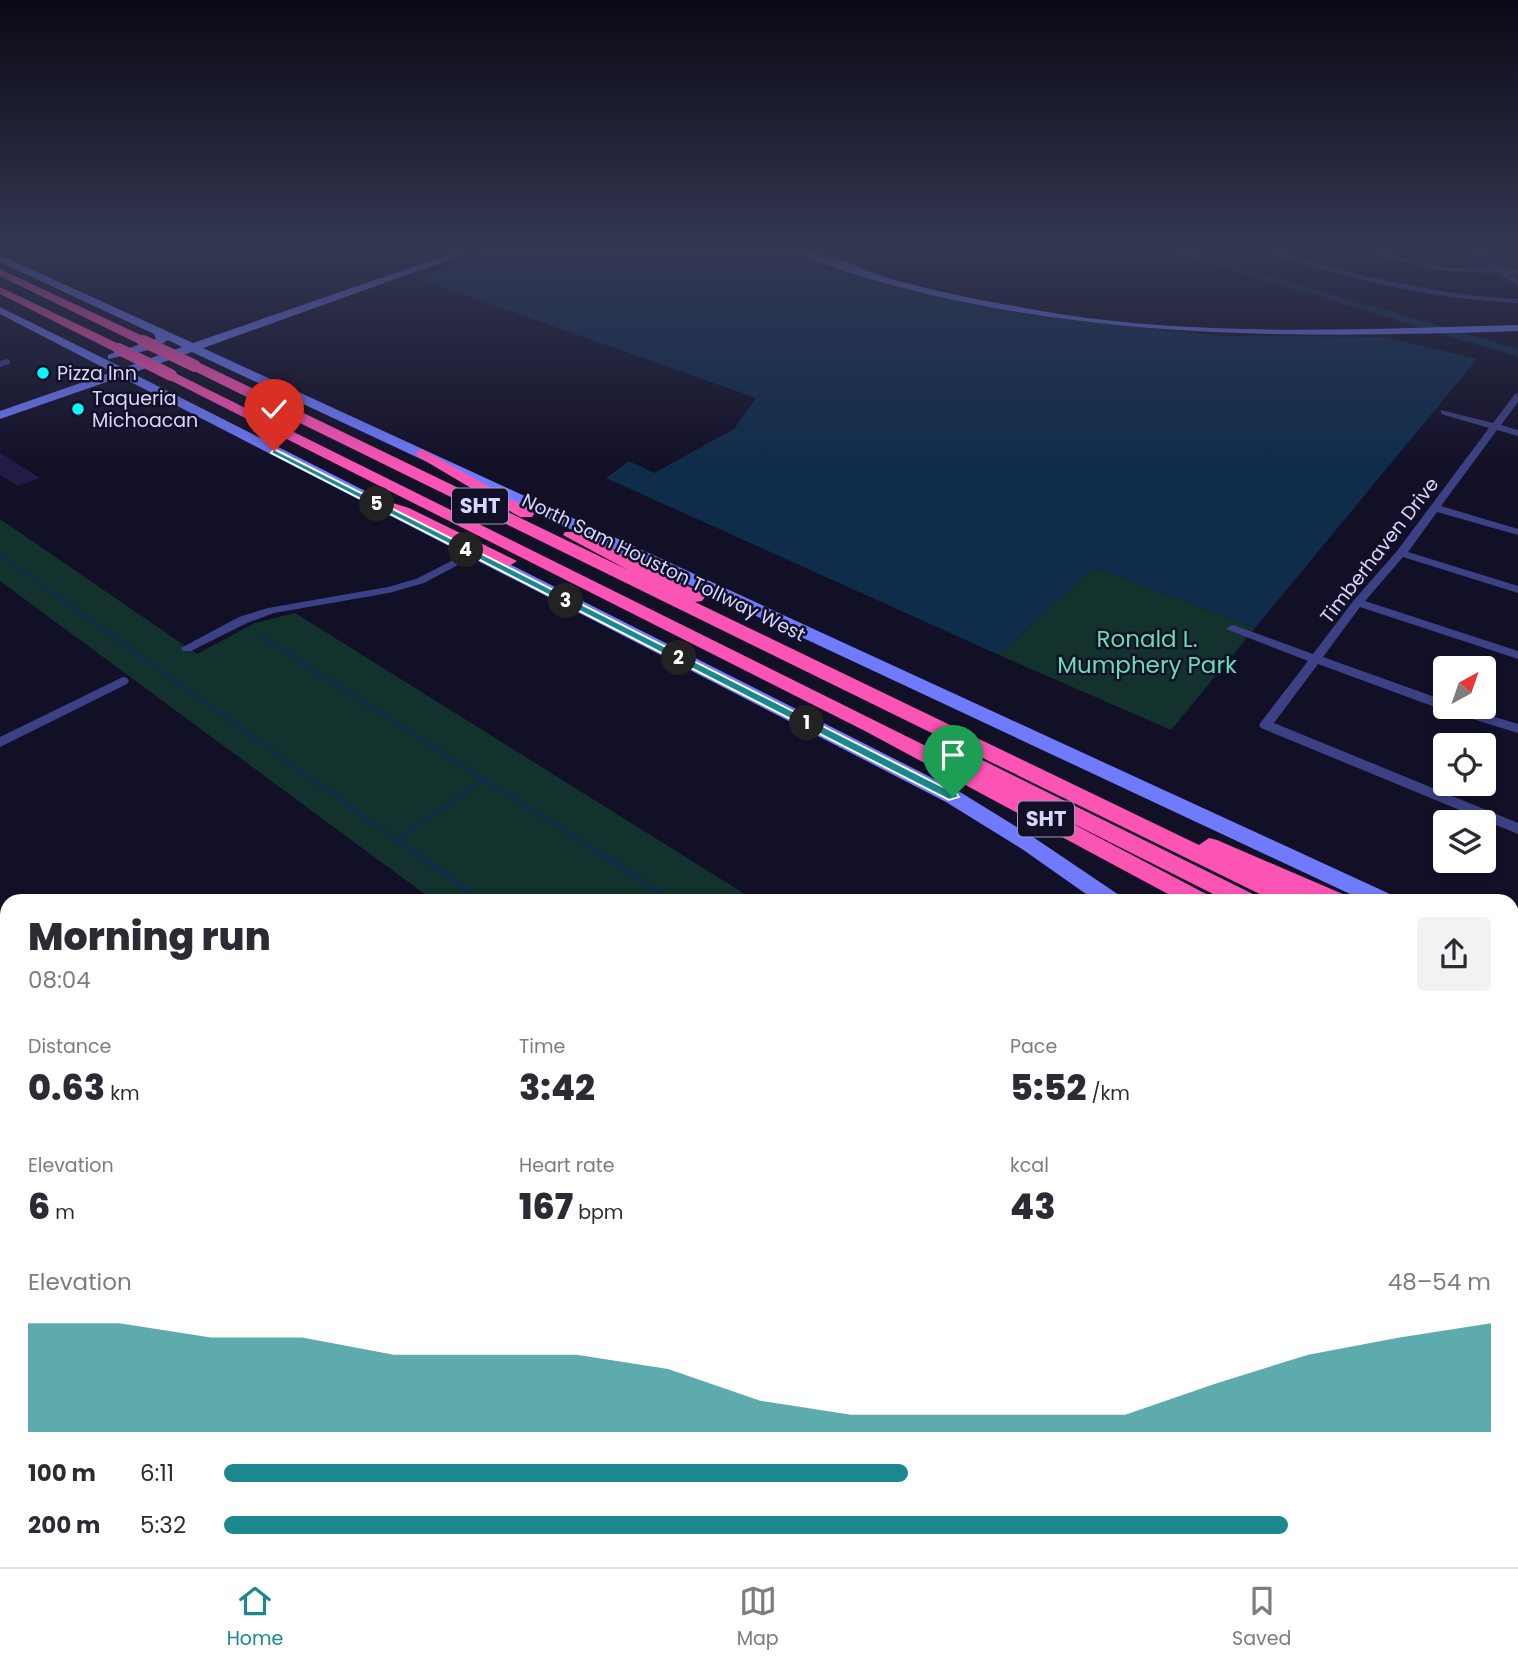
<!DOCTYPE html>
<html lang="en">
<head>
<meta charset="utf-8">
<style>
	:root { --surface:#fff; --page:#f2f2f3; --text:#2b2b33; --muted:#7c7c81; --line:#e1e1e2; --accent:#1b888d }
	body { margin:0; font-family:Poppins,sans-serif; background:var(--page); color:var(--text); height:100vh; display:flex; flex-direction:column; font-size:26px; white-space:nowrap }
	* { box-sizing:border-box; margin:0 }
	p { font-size:23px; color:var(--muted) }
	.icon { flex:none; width:38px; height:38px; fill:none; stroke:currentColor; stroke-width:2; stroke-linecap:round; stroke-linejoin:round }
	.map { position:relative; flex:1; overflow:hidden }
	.sheet { position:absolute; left:0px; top:894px; width:1519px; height:674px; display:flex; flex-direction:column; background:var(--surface); border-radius:21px 21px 0 0; box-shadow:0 4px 10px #0003 }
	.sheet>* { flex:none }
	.needle { width:46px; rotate:40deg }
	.buttons { position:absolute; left:1433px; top:656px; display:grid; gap:14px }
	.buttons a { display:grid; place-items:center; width:63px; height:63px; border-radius:7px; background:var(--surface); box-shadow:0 4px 10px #0003; font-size:35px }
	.pin { position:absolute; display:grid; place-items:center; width:60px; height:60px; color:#fff; margin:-72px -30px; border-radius:50% 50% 50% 0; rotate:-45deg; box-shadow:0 0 7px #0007 }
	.pin .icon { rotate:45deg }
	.km { position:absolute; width:35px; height:35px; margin:-18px; border-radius:50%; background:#222; color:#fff; font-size:19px; line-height:35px; text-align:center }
	.round { display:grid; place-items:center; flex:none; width:74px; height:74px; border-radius:7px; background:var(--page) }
	.head { display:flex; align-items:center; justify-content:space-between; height:119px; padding:0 28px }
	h1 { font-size:38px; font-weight:800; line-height:52px }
	.stats { display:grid; grid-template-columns:repeat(3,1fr); gap:10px; height:119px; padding:7px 28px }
	.stats div { display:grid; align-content:center }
	.stats b { font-size:35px; font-weight:800 }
	.stats small { font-size:19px; font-weight:400 }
	.stats p { font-size:19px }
	.chart { height:196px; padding:14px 28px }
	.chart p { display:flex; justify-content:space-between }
	.chart svg { width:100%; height:126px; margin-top:7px; fill:var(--accent); opacity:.7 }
	ul { padding:0 28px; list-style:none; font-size:23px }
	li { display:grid; grid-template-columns:112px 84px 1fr; align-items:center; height:52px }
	li i { height:18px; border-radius:9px; background:var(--accent) }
	.dock { display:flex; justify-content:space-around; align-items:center; height:98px; border-top:2px solid var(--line); background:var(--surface); font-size:19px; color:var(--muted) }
	.dock a { display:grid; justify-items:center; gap:4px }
	.dock .current { color:var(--accent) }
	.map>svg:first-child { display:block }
</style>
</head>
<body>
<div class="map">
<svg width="1518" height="1567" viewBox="0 0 1518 1567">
	<rect width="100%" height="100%" fill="#121027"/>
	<g fill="#13312d">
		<path d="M 0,519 L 197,654 L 255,623 L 295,613 L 756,901 L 434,901 L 0,581 Z"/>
		<path d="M 1094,567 L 1255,628 L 1171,730 L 999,655 Z"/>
		<path d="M 1512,1349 L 1518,1353 L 1518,1567 L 1335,1567 L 1326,1561 L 1512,1561 Z"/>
	</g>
	<path fill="#0f2c4b" d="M 497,249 L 786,249 L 903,288 L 1034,316 L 1221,336 L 1385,337 L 1477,359 L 1255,628 L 1094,567 L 999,655 L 606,478 L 629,461 L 654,473 L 734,429 L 756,398 L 417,278 Z"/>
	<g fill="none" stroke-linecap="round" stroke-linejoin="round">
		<path stroke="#0f2c4b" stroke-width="2.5" d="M 0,555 L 59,597"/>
		<g stroke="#0f2c4b" stroke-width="3.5">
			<path d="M 57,596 L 405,846"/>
			<path d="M 259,635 L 588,846"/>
			<path d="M 397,840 L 484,779"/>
		</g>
		<g stroke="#0f2c4b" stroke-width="4.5">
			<path d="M 403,844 L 482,901"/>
			<path d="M 586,844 L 674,901"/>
		</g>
		<g stroke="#0f2c4b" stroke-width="5">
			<path d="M 1512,1433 L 1518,1436"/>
			<path d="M 1402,1561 L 1411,1567"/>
		</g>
		<path fill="#0f2c4b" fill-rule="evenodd" d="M 1161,249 L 1178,249 L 1518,349 L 1518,357 Z"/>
	</g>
	<g fill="#211c47">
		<path d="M 121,391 L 140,401 L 126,406 L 107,396 Z"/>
		<path d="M 0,453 L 40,478 L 18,486 L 0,475 Z"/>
	</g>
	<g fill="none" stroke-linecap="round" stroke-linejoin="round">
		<g fill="#3c4185" fill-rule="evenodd">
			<path d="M 1256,249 L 1267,249 C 1350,273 1431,295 1518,299 L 1518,303 C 1447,300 1380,286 1312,266 C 1294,261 1272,258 1256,249 Z"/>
			<path d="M 1355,249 L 1368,249 L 1443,267 L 1493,269 L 1468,249 C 1487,249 1492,269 1518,270 L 1518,274 L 1509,274 L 1518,280 L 1518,286 L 1499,273 L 1443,271 Z"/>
			<path d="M 7,359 L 10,360 L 10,364 L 0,367 L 0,361 Z"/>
			<path d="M 1518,393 L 1518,402 L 1501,425 L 1518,430 L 1518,436 L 1497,430 L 1441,506 L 1518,529 L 1518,535 L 1437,512 L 1408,552 L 1518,586 L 1518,593 L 1403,557 L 1365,601 L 1518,651 L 1518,659 L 1360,607 L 1323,657 L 1446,701 L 1446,707 L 1462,707 L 1518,724 L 1518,733 L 1443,710 L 1318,664 L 1274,723 L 1518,823 L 1518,834 L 1261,728 L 1259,725 L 1261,722 L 1308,661 L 1226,629 L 1232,625 L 1236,626 L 1313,654 L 1354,600 L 1397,551 L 1489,428 L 1441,414 L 1441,410 L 1493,423 L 1515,394 Z"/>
			<path d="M 473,550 L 479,553 L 477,555 L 424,583 L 389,593 L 274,613 L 247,623 L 191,651 L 183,651 L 181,648 L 239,617 L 268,608 L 388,587 L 416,579 Z"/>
			<path d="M 123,677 L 127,678 L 129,681 L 127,684 L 0,747 L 0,737 Z"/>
			<path d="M 0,1199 L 7,1202 L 7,1226 L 0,1224 Z"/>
			<path d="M 7,1532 L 7,1559 L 0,1562 L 0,1535 Z"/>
			<path d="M 263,1561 L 290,1561 L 292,1567 L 265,1567 Z"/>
			<path d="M 868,1561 L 892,1561 L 891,1567 L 867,1567 Z"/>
		</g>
		<g fill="#707afc" fill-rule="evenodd">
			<path d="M 464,249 L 479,249 L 203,348 L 1392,895 L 1395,901 L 1365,901 L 192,352 L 132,373 L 960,792 L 1036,839 L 1119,895 L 1122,901 L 1096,901 L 1022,849 L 946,802 L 121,377 L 0,419 L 0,411 L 112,372 L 0,314 L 0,307 L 123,368 L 182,347 L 168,340 L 154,349 L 108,359 L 108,355 L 156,339 L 154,334 L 0,262 L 0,255 L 193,343 Z"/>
			<path d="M 792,249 C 825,249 857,268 888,278 C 944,294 1001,304 1059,314 C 1209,337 1366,329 1518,325 L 1518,331 C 1312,338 1108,340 907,289 C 880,282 813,264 792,249 Z"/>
			<path d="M 1512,952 L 1518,954 L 1518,973 L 1512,971 Z"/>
			<path d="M 1512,1120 L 1518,1122 L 1518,1145 L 1512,1143 Z"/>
		</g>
		<g fill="#fc54b5" fill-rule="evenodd">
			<path d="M 0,269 L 147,338 L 149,341 L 139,344 L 0,276 Z"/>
			<path d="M 0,287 L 123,346 L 125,349 L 115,352 L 0,294 Z"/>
			<path d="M 190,363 L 200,363 L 628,570 L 563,535 L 565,532 L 577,532 L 702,593 L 705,597 L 702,601 L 695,602 L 1199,845 L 1209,838 L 1217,840 L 1345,895 L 1349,901 L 1315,901 L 1303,896 L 1305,901 L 1274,901 L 190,369 Z"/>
			<path d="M 171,371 L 940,753 L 942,747 L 956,747 L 1255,895 L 1259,901 L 1227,901 L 1056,815 L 1208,895 L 1212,901 L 1181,901 L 865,731 L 166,378 L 164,375 Z"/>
			<path d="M 422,449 L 532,511 L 534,514 L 532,517 L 520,517 L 417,456 L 415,453 Z"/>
			<path d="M 373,497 L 409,508 L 517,561 L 509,566 L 503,565 L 397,514 L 367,505 L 367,499 Z"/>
			<path d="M 1512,973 L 1518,975 L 1518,996 L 1512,994 Z"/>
			<path d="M 1512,996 L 1518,998 L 1518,1019 L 1512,1017 Z"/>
			<path d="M 1512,1023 L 1518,1025 L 1518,1048 L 1512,1046 Z"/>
			<path d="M 1512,1052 L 1518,1054 L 1518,1077 L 1512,1075 Z"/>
		</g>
		<g stroke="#fc54b5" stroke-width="12">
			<path d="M 143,341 L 195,366"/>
			<path d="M 119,349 L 171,375"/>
		</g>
	</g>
	<linearGradient id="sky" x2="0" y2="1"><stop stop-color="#0a0915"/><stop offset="0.53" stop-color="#333752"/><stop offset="1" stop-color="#333752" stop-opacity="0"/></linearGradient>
	<rect width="1518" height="469" fill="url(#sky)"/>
	<path fill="#1b888d" stroke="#fff" stroke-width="2" d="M 274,449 L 957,794 L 959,797 L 949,800 L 271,453 Z"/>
	<g fill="#07fafa" stroke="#121027" stroke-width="2.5">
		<circle cx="43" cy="373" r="7"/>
		<circle cx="78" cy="409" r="7"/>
	</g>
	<g text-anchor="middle" stroke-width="5" stroke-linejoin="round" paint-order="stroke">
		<g font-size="19" fill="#d7d7fe" stroke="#121027" text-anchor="start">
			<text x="57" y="380">Pizza Inn</text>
			<text x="92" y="405">Taqueria<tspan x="92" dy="22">Michoacan</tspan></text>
		</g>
		<g font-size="19" fill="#d7d7fe" stroke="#121027">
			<text transform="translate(1379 550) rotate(-52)" y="7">Timberhaven Drive</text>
			<text transform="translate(664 567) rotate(26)" y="7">North Sam Houston Tollway West</text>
		</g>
		<g fill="#121027" stroke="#9c9bbe" stroke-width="2">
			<rect x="452" y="488.5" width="56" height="35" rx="5"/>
			<rect x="1018" y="801.5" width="56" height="35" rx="5"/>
		</g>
		<g font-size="21" font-weight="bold" fill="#d7d7fe">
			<text x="480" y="513">SHT</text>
			<text x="1046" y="826">SHT</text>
		</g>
		<g font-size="23" fill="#63deb3" stroke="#121027">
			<text x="1147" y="647">Ronald L.<tspan x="1147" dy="26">Mumphery Park</tspan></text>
		</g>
	</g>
</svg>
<div class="buttons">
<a><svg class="needle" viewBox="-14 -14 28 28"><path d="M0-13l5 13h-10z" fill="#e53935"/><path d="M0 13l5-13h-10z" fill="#7c7c81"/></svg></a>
<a><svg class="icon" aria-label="locate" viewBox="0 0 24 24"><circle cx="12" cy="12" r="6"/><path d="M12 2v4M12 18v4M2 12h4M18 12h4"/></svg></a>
<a><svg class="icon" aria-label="layers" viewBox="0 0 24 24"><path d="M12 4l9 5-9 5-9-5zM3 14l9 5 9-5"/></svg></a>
</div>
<div class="pin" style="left:953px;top:797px;background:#1e9e55"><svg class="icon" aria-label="arrive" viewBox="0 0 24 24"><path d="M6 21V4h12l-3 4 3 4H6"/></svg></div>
<div class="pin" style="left:274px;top:451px;background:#d93025"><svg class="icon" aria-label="check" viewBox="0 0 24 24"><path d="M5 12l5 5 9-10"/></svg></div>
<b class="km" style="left:807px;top:723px">1</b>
<b class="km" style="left:679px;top:658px">2</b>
<b class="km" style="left:566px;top:601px">3</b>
<b class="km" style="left:466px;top:550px">4</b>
<b class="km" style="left:377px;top:504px">5</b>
<section class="sheet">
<div class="head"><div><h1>Morning run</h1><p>08:04</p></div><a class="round"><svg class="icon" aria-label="share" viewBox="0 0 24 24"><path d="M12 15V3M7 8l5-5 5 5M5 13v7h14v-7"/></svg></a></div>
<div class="stats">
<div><p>Distance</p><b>0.63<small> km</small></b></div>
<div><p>Time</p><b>3:42</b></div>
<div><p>Pace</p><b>5:52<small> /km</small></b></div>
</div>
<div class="stats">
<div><p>Elevation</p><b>6<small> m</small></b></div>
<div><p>Heart rate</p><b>167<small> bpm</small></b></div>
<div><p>kcal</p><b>43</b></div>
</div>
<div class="chart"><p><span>Elevation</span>48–54 m</p>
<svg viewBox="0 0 160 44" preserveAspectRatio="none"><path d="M0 44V6L10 6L20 11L30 11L40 17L50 17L60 17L70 22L80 33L90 38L100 38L110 38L120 38L130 27L140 17L150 11L160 6V44z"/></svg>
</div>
<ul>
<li><b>100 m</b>6:11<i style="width:54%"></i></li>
<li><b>200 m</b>5:32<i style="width:84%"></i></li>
</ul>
</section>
</div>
<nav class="dock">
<a class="current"><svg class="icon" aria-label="home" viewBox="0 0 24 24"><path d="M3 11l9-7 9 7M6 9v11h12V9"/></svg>Home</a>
<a><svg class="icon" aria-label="map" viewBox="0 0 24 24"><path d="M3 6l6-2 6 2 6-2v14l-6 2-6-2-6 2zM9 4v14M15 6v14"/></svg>Map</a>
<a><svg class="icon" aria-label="saved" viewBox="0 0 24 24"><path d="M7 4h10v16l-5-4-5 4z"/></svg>Saved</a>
</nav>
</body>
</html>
